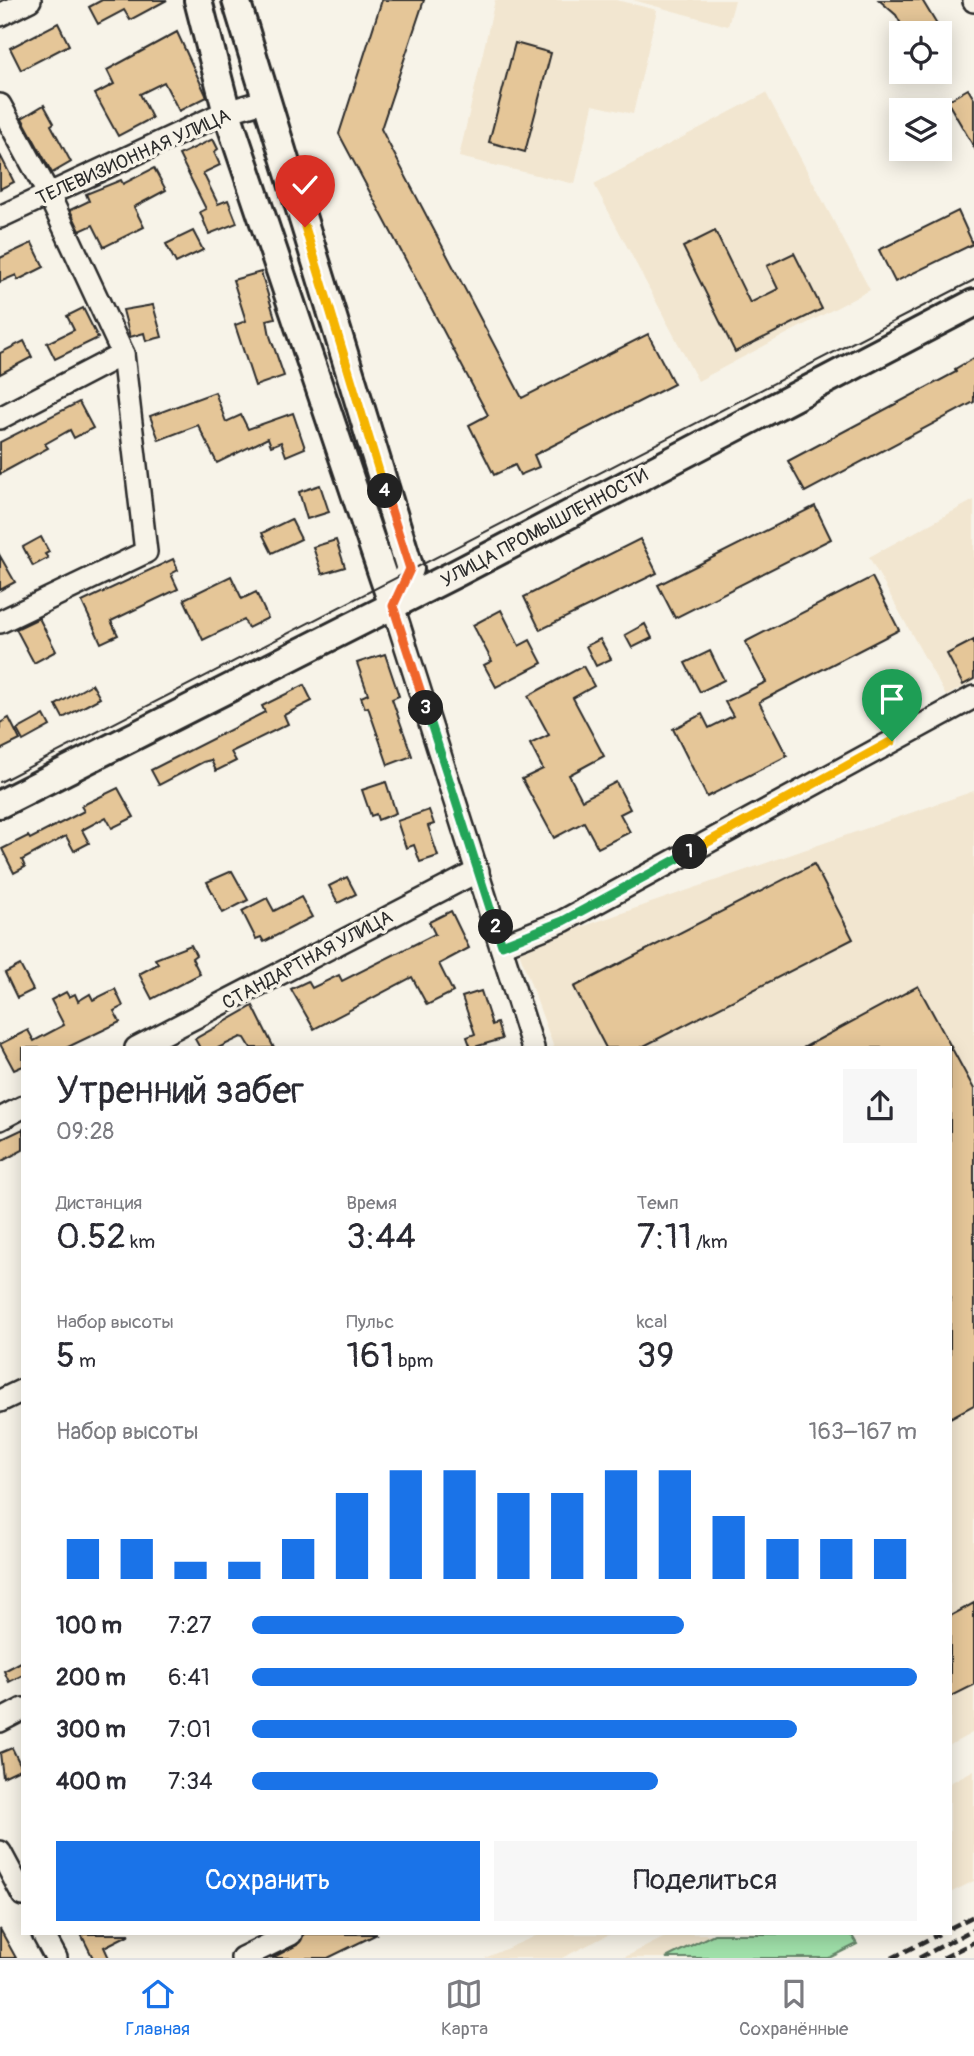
<!DOCTYPE html>
<html lang="ru">
<head>
<meta charset="utf-8">
<style>
	:root { --surface:#fff; --page:#f7f7f7; --text:#2b2b33; --muted:#7c7c81; --line:#e1e1e2; --accent:#1a73e8 }
	body { margin:0; font-family:Pangolin,sans-serif; background:var(--page); color:var(--text); height:100vh; display:flex; flex-direction:column; font-size:26px; white-space:nowrap }
	* { box-sizing:border-box; margin:0 }
	p { font-size:23px; color:var(--muted) }
	.icon { flex:none; width:38px; height:38px; fill:none; stroke:currentColor; stroke-width:2; stroke-linecap:round; stroke-linejoin:round }
	.map { position:relative; flex:1; overflow:hidden }
	.drawer { position:absolute; left:21px; top:1046px; width:931px; height:889px; display:flex; flex-direction:column; background:var(--surface); border-radius:0px; box-shadow:0 4px 18px #0003 }
	.drawer>* { flex:none }
	.controls { position:absolute; left:889px; top:21px; display:grid; gap:14px }
	.controls a { display:grid; place-items:center; width:63px; height:63px; border-radius:0px; background:var(--surface); box-shadow:0 4px 18px #0003; font-size:35px }
	.pin { position:absolute; display:grid; place-items:center; width:60px; height:60px; color:#fff; margin:-72px -30px; border-radius:50% 50% 50% 0; rotate:-45deg; box-shadow:0 0 7px #0007 }
	.pin .icon { rotate:45deg }
	.km { position:absolute; width:35px; height:35px; margin:-18px; border-radius:50%; background:#222; color:#fff; font-size:19px; line-height:35px; text-align:center }
	.round { display:grid; place-items:center; flex:none; width:74px; height:74px; border-radius:0px; background:var(--page) }
	.head { display:flex; align-items:center; justify-content:space-between; height:119px; padding:0 35px }
	h1 { font-size:38px; font-weight:600; line-height:52px }
	.metrics { display:grid; grid-template-columns:repeat(3,1fr); gap:10px; height:119px; padding:7px 35px }
	.metrics div { display:grid; align-content:center }
	.metrics b { font-size:35px; font-weight:600 }
	.metrics small { font-size:19px; font-weight:400 }
	.metrics p { font-size:19px }
	.chart { height:196px; padding:14px 35px }
	.chart p { display:flex; justify-content:space-between }
	.chart svg { width:100%; height:126px; margin-top:7px; stroke:var(--accent); stroke-width:6 }
	.cta { display:flex; gap:14px; margin-top:auto; padding:14px 35px }
	.cta a { flex:1; height:80px; border-radius:0px; background:var(--accent); color:#fff; font-size:28px; font-weight:600; line-height:80px; text-align:center }
	.cta a+a { background:var(--page); color:var(--text) }
	ul { padding:0 35px; list-style:none; font-size:23px }
	li { display:grid; grid-template-columns:112px 84px 1fr; align-items:center; height:52px }
	li i { height:18px; border-radius:9px; background:var(--accent) }
	.tab-bar { display:flex; justify-content:space-around; align-items:center; height:98px; border-top:2px solid var(--line); background:var(--surface); font-size:19px; color:var(--muted) }
	.tab-bar a { display:grid; justify-items:center; gap:4px }
	.tab-bar .on { color:var(--accent) }
	.map>svg:first-child { display:block }
</style>
</head>
<body>
<div class="map">
<svg width="974" height="1958" viewBox="0 0 974 1958">
	<rect width="100%" height="100%" fill="#f7f3e8"/>
	<filter id="ink" filterUnits="userSpaceOnUse"><feTurbulence type="fractalNoise" baseFrequency=".0143" numOctaves="2"/><feDisplacementMap in="SourceGraphic" scale="14" xChannelSelector="R" yChannelSelector="G"/><feConvolveMatrix kernelMatrix="1 2 1 2 8 2 1 2 1" color-interpolation-filters="sRGB"/></filter>
	<g filter="url(#ink)">
		<g fill="#f2e6d0">
			<path d="M 495,0 L 616,0 L 657,10 L 633,114 L 593,105 L 575,184 L 459,157 Z"/>
			<path d="M 633,0 L 735,0 L 728,26 Z"/>
			<path d="M 766,93 L 870,290 L 698,381 L 594,184 Z"/>
			<path d="M 974,500 L 974,681 L 946,696 L 869,557 Z"/>
			<path d="M 974,791 L 974,1732 L 950,1745 L 950,1048 L 554,1048 L 518,949 Z"/>
			<path d="M 974,1770 L 974,1881 L 950,1893 L 950,1783 Z"/>
			<path d="M 540,1934 L 610,1934 L 562,1958 L 485,1958 Z"/>
			<path d="M 671,1934 L 714,1934 L 666,1958 L 623,1958 Z"/>
		</g>
		<path fill="#a0e1aa" stroke="#66866a" stroke-width="2" d="M 714,1934 L 851,1934 L 857,1944 L 829,1958 L 666,1958 Z"/>
		<g fill="#e5c698" stroke="#2b2b2b" stroke-width="2">
			<path d="M 102,0 L 167,0 L 130,20 L 124,10 L 98,24 L 89,7 Z"/>
			<path d="M 382,0 L 424,0 L 381,129 L 522,398 L 648,334 L 674,384 L 534,455 L 539,467 L 520,475 L 515,465 L 494,475 L 469,425 L 488,415 L 339,134 Z"/>
			<path d="M 879,0 L 922,0 L 942,33 L 906,33 L 896,15 Z"/>
			<path d="M 58,23 L 69,45 L 21,70 L 10,48 Z"/>
			<path d="M 177,32 L 207,97 L 179,111 L 164,82 L 140,94 L 152,118 L 118,136 L 95,94 L 114,84 L 107,70 Z"/>
			<path d="M 515,43 L 551,53 L 525,152 L 489,142 Z"/>
			<path d="M 968,89 L 974,99 L 974,147 L 947,101 Z"/>
			<path d="M 44,105 L 54,123 L 51,125 L 71,162 L 52,173 L 22,118 Z"/>
			<path d="M 213,139 L 218,149 L 214,152 L 220,165 L 203,173 L 218,204 L 228,200 L 237,223 L 209,234 L 200,212 L 206,209 L 179,155 Z"/>
			<path d="M 0,155 L 14,182 L 0,189 Z"/>
			<path d="M 154,168 L 166,190 L 134,207 L 144,227 L 104,247 L 93,225 L 80,231 L 70,210 L 89,201 L 86,194 L 121,180 L 123,184 Z"/>
			<path d="M 958,211 L 973,244 L 895,282 L 879,250 Z"/>
			<path d="M 193,231 L 203,250 L 176,263 L 166,244 Z"/>
			<path d="M 715,231 L 750,303 L 778,289 L 767,266 L 794,253 L 822,309 L 735,352 L 683,247 Z"/>
			<path d="M 32,243 L 44,267 L 18,280 L 16,275 L 0,282 L 0,258 Z"/>
			<path d="M 261,272 L 275,318 L 267,320 L 270,336 L 284,376 L 255,386 L 235,325 L 246,321 L 233,280 Z"/>
			<path d="M 153,305 L 162,337 L 146,341 L 144,333 L 130,337 L 123,310 Z"/>
			<path d="M 83,308 L 98,338 L 55,359 L 47,343 L 74,330 L 67,316 Z"/>
			<path d="M 24,341 L 32,357 L 0,374 L 0,353 Z"/>
			<path d="M 974,358 L 974,402 L 805,492 L 788,461 L 956,372 L 955,369 Z"/>
			<path d="M 215,392 L 226,422 L 241,415 L 248,429 L 293,413 L 305,448 L 286,456 L 281,442 L 271,446 L 268,438 L 217,463 L 198,425 L 159,440 L 150,416 Z"/>
			<path d="M 79,402 L 93,428 L 74,438 L 70,430 L 45,444 L 48,448 L 0,474 L 0,442 Z"/>
			<path d="M 320,485 L 329,512 L 307,519 L 299,492 Z"/>
			<path d="M 815,506 L 831,539 L 675,618 L 658,585 Z"/>
			<path d="M 291,519 L 301,539 L 272,553 L 262,533 Z"/>
			<path d="M 41,537 L 49,552 L 45,554 L 48,558 L 33,566 L 23,547 Z"/>
			<path d="M 640,539 L 657,573 L 540,630 L 524,597 Z"/>
			<path d="M 336,540 L 345,567 L 322,574 L 313,547 Z"/>
			<path d="M 0,556 L 15,582 L 0,590 Z"/>
			<path d="M 173,559 L 178,570 L 171,574 L 178,589 L 111,621 L 118,635 L 101,643 L 82,602 Z"/>
			<path d="M 231,576 L 242,599 L 256,592 L 268,618 L 248,628 L 244,620 L 203,640 L 184,599 Z"/>
			<path d="M 872,577 L 899,630 L 759,702 L 787,756 L 707,797 L 673,729 L 702,714 L 709,728 L 733,716 L 725,702 L 766,682 L 745,642 Z"/>
			<path d="M 501,610 L 519,646 L 530,640 L 542,663 L 496,687 L 484,665 L 492,661 L 473,625 Z"/>
			<path d="M 39,618 L 56,651 L 34,663 L 16,629 Z"/>
			<path d="M 645,624 L 652,638 L 632,648 L 625,635 Z"/>
			<path d="M 600,639 L 611,659 L 596,666 L 586,646 Z"/>
			<path d="M 974,640 L 974,679 L 963,685 L 947,654 Z"/>
			<path d="M 710,651 L 724,680 L 700,692 L 685,663 Z"/>
			<path d="M 385,654 L 399,696 L 392,699 L 412,756 L 388,765 L 368,707 L 365,708 L 361,697 L 368,694 L 357,663 Z"/>
			<path d="M 583,666 L 594,686 L 573,698 L 604,756 L 569,775 L 582,800 L 616,782 L 630,809 L 620,814 L 630,832 L 598,848 L 584,822 L 554,838 L 522,779 L 543,769 L 530,744 L 549,735 L 528,696 Z"/>
			<path d="M 92,684 L 100,698 L 63,718 L 56,705 Z"/>
			<path d="M 304,685 L 312,701 L 284,715 L 288,724 L 231,752 L 236,761 L 216,771 L 211,760 L 203,762 L 159,785 L 151,770 L 265,712 L 262,706 Z"/>
			<path d="M 44,715 L 50,726 L 23,741 L 17,730 Z"/>
			<path d="M 9,718 L 20,740 L 0,750 L 0,723 Z"/>
			<path d="M 386,782 L 396,813 L 378,820 L 376,814 L 371,816 L 362,790 Z"/>
			<path d="M 118,788 L 134,817 L 112,828 L 106,817 L 82,830 L 89,843 L 74,851 L 66,836 L 22,860 L 25,867 L 14,873 L 2,849 L 28,836 L 30,839 L 84,811 L 81,806 Z"/>
			<path d="M 429,810 L 434,824 L 428,826 L 438,856 L 420,862 L 414,845 L 406,848 L 397,821 Z"/>
			<path d="M 814,864 L 853,939 L 640,1048 L 606,1048 L 574,987 Z"/>
			<path d="M 232,871 L 248,900 L 223,913 L 207,882 Z"/>
			<path d="M 347,877 L 356,894 L 338,903 L 329,886 Z"/>
			<path d="M 301,897 L 312,917 L 264,942 L 261,937 L 256,939 L 242,911 L 267,898 L 274,911 Z"/>
			<path d="M 451,911 L 469,948 L 439,964 L 453,992 L 427,1005 L 412,977 L 314,1029 L 291,989 L 308,981 L 312,988 L 339,975 L 342,981 L 435,934 L 429,922 Z"/>
			<path d="M 191,945 L 196,955 L 192,958 L 200,974 L 152,999 L 139,974 L 158,964 L 155,959 Z"/>
			<path d="M 20,965 L 33,990 L 17,998 L 5,973 Z"/>
			<path d="M 918,986 L 974,1089 L 974,1405 L 950,1418 L 950,1048 L 803,1048 Z"/>
			<path d="M 115,989 L 123,1006 L 114,1011 L 120,1022 L 66,1048 L 23,1048 L 23,1066 L 14,1070 L 0,1044 L 28,1030 L 34,1041 L 64,1025 L 51,1000 L 66,992 L 69,997 L 75,994 L 78,1001 L 90,994 L 93,1000 Z"/>
			<path d="M 481,991 L 492,1025 L 497,1023 L 502,1039 L 471,1048 L 467,1037 L 475,1034 L 462,997 Z"/>
			<path d="M 253,1006 L 274,1048 L 251,1048 L 245,1038 L 241,1037 L 218,1048 L 200,1048 L 195,1039 Z"/>
			<path d="M 23,1129 L 23,1150 L 0,1162 L 0,1140 Z"/>
			<path d="M 974,1603 L 974,1685 L 950,1697 L 950,1616 Z"/>
			<path d="M 23,1661 L 23,1675 L 9,1682 L 4,1671 Z"/>
			<path d="M 12,1748 L 22,1768 L 3,1777 L 0,1753 Z"/>
			<path d="M 0,1929 L 16,1958 L 0,1958 Z"/>
			<path d="M 81,1934 L 130,1934 L 104,1947 L 109,1958 L 93,1958 Z"/>
			<path d="M 304,1934 L 377,1934 L 328,1958 L 272,1958 L 297,1945 Z"/>
		</g>
		<g fill="none" stroke-linecap="round" stroke-linejoin="round">
			<g stroke="#2b2b2b" stroke-width="26">
				<g id="minor">
					<path d="M 974,0 L 974,1"/>
					<path d="M 0,15 L 30,0"/>
					<path d="M 0,105 L 48,193 L 123,354 L 146,552 L 0,622"/>
					<path d="M 0,217 L 223,113 L 267,100"/>
					<path d="M 0,418 L 123,354"/>
					<path d="M 393,606 L 533,1048"/>
					<path d="M 502,945 L 563,921 L 974,697"/>
					<path d="M 136,1048 L 478,871"/>
					<path d="M 0,1119 L 23,1107"/>
					<path d="M 0,1401 L 23,1390"/>
					<path d="M 0,1721 L 23,1709"/>
					<path d="M 0,1852 L 23,1895"/>
					<path d="M 43,1934 L 56,1958"/>
					<path d="M 242,1958 L 291,1934"/>
				</g>
			</g>
			<g stroke="#2b2b2b" stroke-width="32">
				<g id="major">
					<path d="M 198,0 L 227,113 L 393,606"/>
					<path d="M 236,0 L 410,569 L 393,606"/>
					<path d="M 0,804 L 457,573 L 974,303"/>
				</g>
			</g>
			<use href="#minor" stroke="#f7f3e8" stroke-width="21"/>
			<use href="#major" stroke="#f7f3e8" stroke-width="26"/>
			<path stroke="#2b2b2b" stroke-width="2" d="M 0,782 L 974,280"/>
			<g stroke="#2b2b2b" stroke-width="4.5" stroke-dasharray="10 5" stroke-linecap="butt">
				<path d="M 950,1928 L 974,1916"/>
				<path d="M 892,1958 L 939,1934"/>
				<path d="M 919,1958 L 974,1929"/>
				<path d="M 943,1958 L 974,1942"/>
			</g>
		</g>
	</g>
	<g fill="none" stroke-linecap="round" stroke-linejoin="round" filter="url(#ink)">
		<g stroke="#fff" stroke-width="14">
			<path id="split-1" d="M 690,852 L 892,741"/>
		</g>
		<g stroke="#fff" stroke-width="14">
			<path id="split-2" d="M 496,927 L 502,945 L 563,921 L 690,852"/>
		</g>
		<g stroke="#fff" stroke-width="14">
			<path id="split-3" d="M 426,708 L 496,927"/>
		</g>
		<g stroke="#fff" stroke-width="14">
			<path id="split-4" d="M 385,491 L 410,569 L 393,606 L 426,708"/>
		</g>
		<g stroke="#fff" stroke-width="14">
			<path id="split-5" d="M 305,227 L 385,491"/>
		</g>
		<use href="#split-1" stroke="#f5b400" stroke-width="9"/>
		<use href="#split-2" stroke="#22a559" stroke-width="9"/>
		<use href="#split-3" stroke="#22a559" stroke-width="9"/>
		<use href="#split-4" stroke="#f0652b" stroke-width="9"/>
		<use href="#split-5" stroke="#f5b400" stroke-width="9"/>
	</g>
	<g text-anchor="middle" stroke-width="7" stroke-linejoin="round" paint-order="stroke">
		<g font-size="19" fill="#2b2b2b" stroke="#f7f3e8">
			<text transform="translate(133 156) rotate(-24)" y="7">ТЕЛЕВИЗИОННАЯ УЛИЦА</text>
			<text transform="translate(544 527) rotate(-28)" y="7">УЛИЦА ПРОМЫШЛЕННОСТИ</text>
			<text transform="translate(307 959) rotate(-28)" y="7">СТАНДАРТНАЯ УЛИЦА</text>
		</g>
	</g>
</svg>
<div class="controls">
<a><svg class="icon" aria-label="locate" viewBox="0 0 24 24"><circle cx="12" cy="12" r="6"/><path d="M12 2v4M12 18v4M2 12h4M18 12h4"/></svg></a>
<a><svg class="icon" aria-label="layers" viewBox="0 0 24 24"><path d="M12 4l9 5-9 5-9-5zM3 14l9 5 9-5"/></svg></a>
</div>
<div class="pin" style="left:892px;top:741px;background:#1e9e55"><svg class="icon" aria-label="arrive" viewBox="0 0 24 24"><path d="M6 21V4h12l-3 4 3 4H6"/></svg></div>
<div class="pin" style="left:305px;top:227px;background:#d93025"><svg class="icon" aria-label="check" viewBox="0 0 24 24"><path d="M5 12l5 5 9-10"/></svg></div>
<b class="km" style="left:690px;top:852px">1</b>
<b class="km" style="left:496px;top:927px">2</b>
<b class="km" style="left:426px;top:708px">3</b>
<b class="km" style="left:385px;top:491px">4</b>
<section class="drawer">
<div class="head"><div><h1>Утренний забег</h1><p>09:28</p></div><a class="round"><svg class="icon" aria-label="share" viewBox="0 0 24 24"><path d="M12 15V3M7 8l5-5 5 5M5 13v7h14v-7"/></svg></a></div>
<div class="metrics">
<div><p>Дистанция</p><b>0.52<small> km</small></b></div>
<div><p>Время</p><b>3:44</b></div>
<div><p>Темп</p><b>7:11<small> /km</small></b></div>
</div>
<div class="metrics">
<div><p>Набор высоты</p><b>5<small> m</small></b></div>
<div><p>Пульс</p><b>161<small> bpm</small></b></div>
<div><p>kcal</p><b>39</b></div>
</div>
<div class="chart"><p><span>Набор высоты</span>163–167 m</p>
<svg viewBox="0 0 160 44" preserveAspectRatio="none"><path d="M5 44V30M15 44V30M25 44V38M35 44V38M45 44V30M55 44V14M65 44V6M75 44V6M85 44V14M95 44V14M105 44V6M115 44V6M125 44V22M135 44V30M145 44V30M155 44V30"/></svg>
</div>
<ul>
<li><b>100 m</b>7:27<i style="width:65%"></i></li>
<li><b>200 m</b>6:41<i style="width:100%"></i></li>
<li><b>300 m</b>7:01<i style="width:82%"></i></li>
<li><b>400 m</b>7:34<i style="width:61%"></i></li>
</ul>
<div class="cta"><a>Сохранить</a><a>Поделиться</a></div>
</section>
</div>
<nav class="tab-bar">
<a class="on"><svg class="icon" aria-label="home" viewBox="0 0 24 24"><path d="M3 11l9-7 9 7M6 9v11h12V9"/></svg>Главная</a>
<a><svg class="icon" aria-label="map" viewBox="0 0 24 24"><path d="M3 6l6-2 6 2 6-2v14l-6 2-6-2-6 2zM9 4v14M15 6v14"/></svg>Карта</a>
<a><svg class="icon" aria-label="saved" viewBox="0 0 24 24"><path d="M7 4h10v16l-5-4-5 4z"/></svg>Сохранённые</a>
</nav>
</body>
</html>
